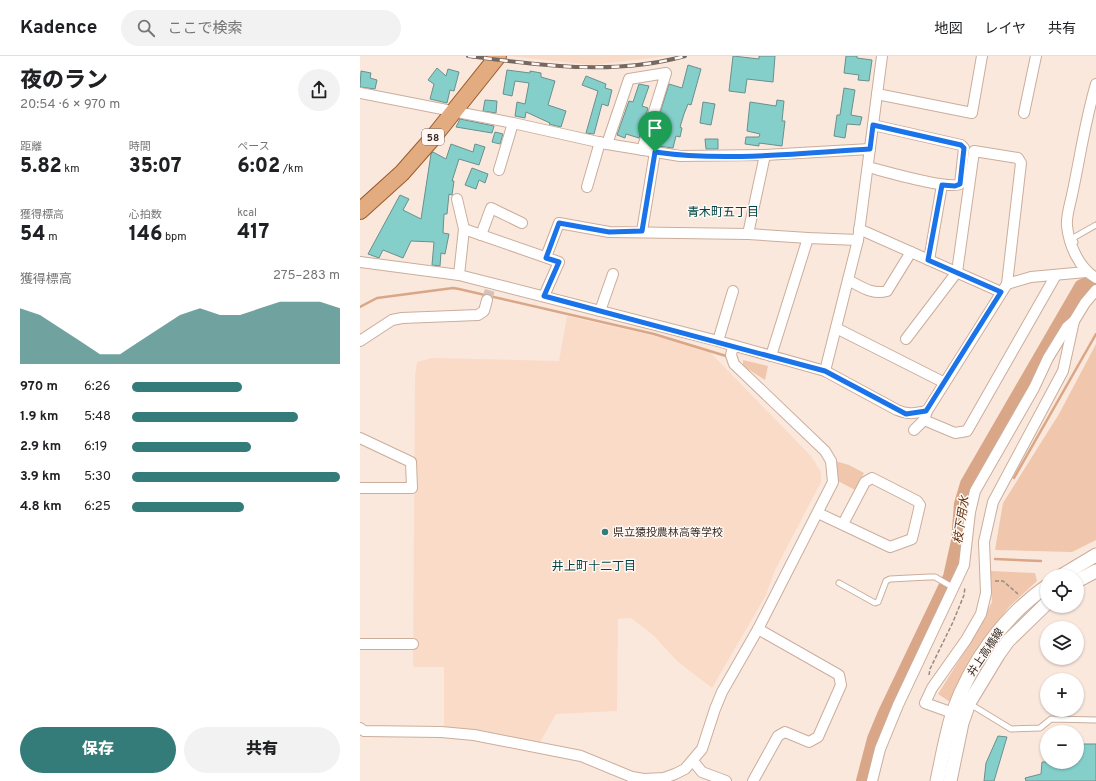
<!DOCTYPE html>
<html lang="ja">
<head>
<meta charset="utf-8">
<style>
	:root { --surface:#fff; --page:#f2f2f2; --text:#202124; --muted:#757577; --line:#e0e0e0; --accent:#347c79 }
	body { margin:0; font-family:Overpass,"Noto Sans JP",sans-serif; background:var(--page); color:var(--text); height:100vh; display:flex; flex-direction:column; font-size:15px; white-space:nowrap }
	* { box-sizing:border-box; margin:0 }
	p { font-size:13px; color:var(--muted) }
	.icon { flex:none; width:22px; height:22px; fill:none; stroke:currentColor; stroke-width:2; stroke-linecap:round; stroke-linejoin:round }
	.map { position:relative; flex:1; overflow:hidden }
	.details { display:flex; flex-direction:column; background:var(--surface); width:360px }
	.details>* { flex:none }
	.fabs { position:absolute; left:680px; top:513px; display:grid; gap:8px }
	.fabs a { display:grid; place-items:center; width:44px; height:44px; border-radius:50%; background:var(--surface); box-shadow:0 1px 3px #0004; font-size:20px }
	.pin { position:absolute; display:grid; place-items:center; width:34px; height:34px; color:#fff; margin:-41px -17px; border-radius:50% 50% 50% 0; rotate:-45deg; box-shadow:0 0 4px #0007 }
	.pin .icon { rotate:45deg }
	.round { display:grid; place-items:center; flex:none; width:42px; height:42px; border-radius:21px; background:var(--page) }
	.overview { display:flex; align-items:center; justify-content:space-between; height:68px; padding:0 20px }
	h1 { font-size:22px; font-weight:800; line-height:30px }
	.metrics { display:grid; grid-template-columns:repeat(3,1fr); gap:6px; height:68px; padding:4px 20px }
	.metrics div { display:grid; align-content:center }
	.metrics b { font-size:20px; font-weight:800 }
	.metrics small { font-size:11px; font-weight:400 }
	.metrics p { font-size:11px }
	.chart { height:112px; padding:8px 20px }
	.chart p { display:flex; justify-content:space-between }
	.chart svg { width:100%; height:72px; margin-top:4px; fill:var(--accent); opacity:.7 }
	.action { display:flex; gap:8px; margin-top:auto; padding:8px 20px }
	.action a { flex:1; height:46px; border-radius:24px; background:var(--accent); color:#fff; font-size:16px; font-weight:800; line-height:46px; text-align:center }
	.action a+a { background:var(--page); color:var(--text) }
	ul { padding:0 20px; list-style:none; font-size:13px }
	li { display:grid; grid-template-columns:64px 48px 1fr; align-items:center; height:30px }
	li i { height:10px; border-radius:5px; background:var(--accent) }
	header { display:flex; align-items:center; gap:24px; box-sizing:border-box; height:56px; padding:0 20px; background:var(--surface); border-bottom:1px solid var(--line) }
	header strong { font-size:19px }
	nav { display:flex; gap:22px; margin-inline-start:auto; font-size:14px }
	.search { width:280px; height:36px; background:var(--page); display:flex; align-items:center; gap:10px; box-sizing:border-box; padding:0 14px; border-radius:22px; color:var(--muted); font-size:15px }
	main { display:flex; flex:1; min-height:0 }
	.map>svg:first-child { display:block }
</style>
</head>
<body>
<header>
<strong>Kadence</strong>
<div class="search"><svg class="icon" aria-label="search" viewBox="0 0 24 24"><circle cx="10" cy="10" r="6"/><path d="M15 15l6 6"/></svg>ここで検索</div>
<nav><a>地図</a><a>レイヤ</a><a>共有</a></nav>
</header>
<main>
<section class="details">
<div class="overview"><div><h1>夜のラン</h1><p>20:54 · 6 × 970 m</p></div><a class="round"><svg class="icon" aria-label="share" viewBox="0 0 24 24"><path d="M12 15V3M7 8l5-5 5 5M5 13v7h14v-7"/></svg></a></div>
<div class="metrics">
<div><p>距離</p><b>5.82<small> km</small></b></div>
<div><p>時間</p><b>35:07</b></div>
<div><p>ペース</p><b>6:02<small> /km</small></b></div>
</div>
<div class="metrics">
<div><p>獲得標高</p><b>54<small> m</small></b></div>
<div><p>心拍数</p><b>146<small> bpm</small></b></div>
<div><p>kcal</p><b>417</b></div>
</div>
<div class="chart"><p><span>獲得標高</span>275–283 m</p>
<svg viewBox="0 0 160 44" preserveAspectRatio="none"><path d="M0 44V10L10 14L20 22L30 30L40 38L50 38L60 30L70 22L80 14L90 10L100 14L110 14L120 10L130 6L140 6L150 6L160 10V44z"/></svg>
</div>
<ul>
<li><b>970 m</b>6:26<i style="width:53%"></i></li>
<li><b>1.9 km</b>5:48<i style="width:80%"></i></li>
<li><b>2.9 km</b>6:19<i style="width:57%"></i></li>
<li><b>3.9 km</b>5:30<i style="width:100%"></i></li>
<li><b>4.8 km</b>6:25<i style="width:54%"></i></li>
</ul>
<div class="action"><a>保存</a><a>共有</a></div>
</section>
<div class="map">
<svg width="736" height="725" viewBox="0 0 736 725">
	<rect width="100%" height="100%" fill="#fbe8dd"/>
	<g fill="#fadbc8">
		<path d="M 148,0 L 309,0 L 232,9 Z"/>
		<path d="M 207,260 L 346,292 L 451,400 L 461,416 L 461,426 L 415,514 L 406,539 L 352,632 L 318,606 L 294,580 L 271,562 L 258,563 L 257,655 L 196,658 L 178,690 L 84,672 L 84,611 L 54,611 L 53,609 L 55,320 L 57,306 L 72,302 L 199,305 Z"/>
	</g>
	<g fill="#f0c6ac">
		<path d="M 736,288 L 736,484 L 712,496 L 635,494 L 643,447 L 699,358 Z"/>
		<path d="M 383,304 L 408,310 L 405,324 L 383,310 Z"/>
		<path d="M 475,405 L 489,409 L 504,417 L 495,434 L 476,424 Z"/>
		<path d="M 630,515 L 675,517 L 677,525 L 649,551 L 614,597 L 590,646 L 578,638 L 614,581 L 632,546 Z"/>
	</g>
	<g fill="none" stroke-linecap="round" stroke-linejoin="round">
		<g stroke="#d9a787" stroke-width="2.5">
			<path d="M 0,251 L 17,242 L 93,232 L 99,233 L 294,278 L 366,300"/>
			<path d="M 654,422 L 736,278"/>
			<path d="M 635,503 L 681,505"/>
		</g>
		<path stroke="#d9a787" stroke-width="16" d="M 504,725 L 515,683 L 525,659 L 591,521 L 599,485 L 602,448 L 608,428 L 722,231 L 736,225"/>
	</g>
	<g fill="#85cfcb" stroke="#69908d">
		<path d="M 373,0 L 399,3 L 399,0 L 415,0 L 413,26 L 387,23 L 385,37 L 369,35 Z"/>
		<path d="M 486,0 L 497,0 L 497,2 L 512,4 L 509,25 L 498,24 L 499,19 L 484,17 Z"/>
		<path d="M 328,9 L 341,13 L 331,49 L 328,48 L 324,58 L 320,71 L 322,72 L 320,81 L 316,80 L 313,92 L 290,89 L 309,28 L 322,32 Z"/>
		<path d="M 77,12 L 86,20 L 88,13 L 99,16 L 94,35 L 90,34 L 87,47 L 70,43 L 74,28 L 68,24 Z"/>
		<path d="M 147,14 L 170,17 L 170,15 L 181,17 L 181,21 L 195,25 L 188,49 L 206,55 L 201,71 L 189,68 L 190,67 L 166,56 L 165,62 L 155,60 L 157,46 L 165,48 L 169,27 L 155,25 L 152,40 L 143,38 Z"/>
		<path d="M 1,15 L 11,17 L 10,22 L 17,24 L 15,33 L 0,31 Z"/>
		<path d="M 226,20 L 246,28 L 245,32 L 252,34 L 248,50 L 242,48 L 234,78 L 226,77 L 238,35 L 222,29 Z"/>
		<path d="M 279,28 L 289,30 L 282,50 L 288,52 L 279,82 L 266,78 L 265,82 L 257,79 L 269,45 L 273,46 Z"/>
		<path d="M 484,32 L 495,34 L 491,59 L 502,61 L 500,69 L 487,68 L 485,82 L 474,80 L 477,59 L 480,59 Z"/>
		<path d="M 125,44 L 137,45 L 136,57 L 123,55 Z"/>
		<path d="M 417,44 L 424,45 L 422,65 L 425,65 L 422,90 L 399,87 L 399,90 L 385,88 L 386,81 L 399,81 L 400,78 L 387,75 L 390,46 L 416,50 Z"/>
		<path d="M 343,46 L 355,48 L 351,69 L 340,67 Z"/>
		<path d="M 100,63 L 134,70 L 132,77 L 96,71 Z"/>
		<path d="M 135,76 L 143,78 L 140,88 L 132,86 Z"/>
		<path d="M 345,83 L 358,83 L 358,93 L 346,93 Z"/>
		<path d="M 91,88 L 113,96 L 115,88 L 125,91 L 119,109 L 99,103 L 92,125 L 94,125 L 92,139 L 89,138 L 87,158 L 84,158 L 83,177 L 89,178 L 85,198 L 81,197 L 80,210 L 72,209 L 74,186 L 51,185 L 43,202 L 23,194 L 19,202 L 8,198 L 40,139 L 49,143 L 43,154 L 61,163 L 71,98 L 73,96 L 86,103 Z"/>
		<path d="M 112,112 L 128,118 L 125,127 L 119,124 L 116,133 L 105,129 Z"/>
		<path d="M 638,680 L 647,681 L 634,725 L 624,725 L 626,707 Z"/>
		<path d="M 717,688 L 736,688 L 736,725 L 666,725 L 665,722 L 681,718 L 682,706 L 717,706 Z"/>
	</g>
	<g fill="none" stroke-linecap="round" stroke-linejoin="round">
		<path stroke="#d4c2b8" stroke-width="10" stroke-dasharray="10 5" stroke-linecap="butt" d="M 127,244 L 130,233"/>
		<g stroke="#cbad9b" stroke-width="7">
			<g id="service">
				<path d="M 715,186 L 713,182 L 736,169"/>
				<path d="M 479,527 L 515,547 L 518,546 L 526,525 L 530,523 L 569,521 L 575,521 L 594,532"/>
				<path d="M 610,648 L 651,673 L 680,672 L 691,663 L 736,664"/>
			</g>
		</g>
		<g stroke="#cbad9b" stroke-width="12">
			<g id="minor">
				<path d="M 736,28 C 725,65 720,102 712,139 C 710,149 706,160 707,170 C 709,189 719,212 736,222"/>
				<path d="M 0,37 L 153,67 L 247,88 L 320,100 L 405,99 L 510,93"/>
				<path d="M 517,38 L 612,57 L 622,0"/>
				<path d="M 664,57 L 676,0"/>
				<path d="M 247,88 L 269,23 L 306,17 L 282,94"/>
				<path d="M 508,111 C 524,115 588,134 600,128 L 604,92 L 601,89 L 513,69"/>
				<path d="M 139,114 L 153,67"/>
				<path d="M 227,131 L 240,86"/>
				<path d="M 97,143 L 104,173"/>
				<path d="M 499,173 L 641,236"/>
				<path d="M 282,175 L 295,96"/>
				<path d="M 388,178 L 405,99"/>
				<path d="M 121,179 L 131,152 L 162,167"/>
				<path d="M 186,201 L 199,167 L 249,176 L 388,178 L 448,182 L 498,184"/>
				<path d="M 569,204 L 582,129"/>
				<path d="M 0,206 L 99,219 L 358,285 L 465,315 L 537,354 C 549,359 554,357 567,355 L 647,228 L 661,107 L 658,102 L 614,95 L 597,216 L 546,283"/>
				<path d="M 99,219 L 104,173 L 199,206 L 184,240"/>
				<path d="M 488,224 C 502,231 512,239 527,235 L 551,196"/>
				<path d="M 647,228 L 671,221 L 726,216"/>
				<path d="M 240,255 L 253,218"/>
				<path d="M 476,272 L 583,326"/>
				<path d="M 0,285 L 32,264 L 42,262 L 118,259 L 124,255 L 127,244"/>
				<path d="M 358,285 L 373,235"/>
				<path d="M 411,300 L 448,182"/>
				<path d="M 465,315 L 498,184 L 522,0"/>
				<path d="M 567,355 L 564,364 L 595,377 L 607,375 L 696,219"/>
				<path d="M 554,374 L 564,364"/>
				<path d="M 0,382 L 51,406 L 52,432 L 0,432"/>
				<path d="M 458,457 L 530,491 L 552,483 L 560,449 L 557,445 L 512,422 L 505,426 L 483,468"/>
				<path d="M 0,588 L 53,588"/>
				<path d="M 593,657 L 565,647 L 572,632 L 606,584 L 621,558 L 626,537 L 624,486 L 633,446 L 703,315 L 714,265 L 725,247 L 736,234"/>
				<path d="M 0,672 L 4,675 L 81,676 L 114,679 L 221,700 L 272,721 L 284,723 L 304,722 L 315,718 L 325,713 L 342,693 L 355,653 L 362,636 L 398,573 L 473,426 L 471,405 L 465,395 L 374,308 L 371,299 L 373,290"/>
				<path d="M 333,705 L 342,716 L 366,725"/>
				<path d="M 393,725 L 418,680 L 425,676 L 449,686 L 458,681 L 481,629 L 479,619 L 398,573"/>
				<path d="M 512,725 L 520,693 L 538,649 L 604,509 L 610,456 L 615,435 L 674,332 L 688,302 L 707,271 L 714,265"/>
			</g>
		</g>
		<g stroke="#cbad9b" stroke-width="15">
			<g id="tertiary">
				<path d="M 701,520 L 736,499"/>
				<path d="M 717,525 L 736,515"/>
				<path d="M 577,725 C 582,702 586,678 593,656 C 611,606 643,561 687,530"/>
				<path d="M 590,725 L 602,667 L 609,647 L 638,599 L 648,585 L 687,547"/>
			</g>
		</g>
		<g stroke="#9b5b29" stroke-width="18">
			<path id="primary" d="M 0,155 L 42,117 L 71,84 L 138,0"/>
		</g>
		<g stroke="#998a80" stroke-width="1.5" stroke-dasharray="4 2" stroke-linecap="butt">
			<path d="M 635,525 L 643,525 L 658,538"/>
			<path d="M 569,619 L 570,613 L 593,566 L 604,539 L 605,531"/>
		</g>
		<use href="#service" stroke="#fff" stroke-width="5"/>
		<use href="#minor" stroke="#fff" stroke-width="10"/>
		<use href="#tertiary" stroke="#fff" stroke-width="13"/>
		<use href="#primary" stroke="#e3ac80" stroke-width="16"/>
		<g stroke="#76685f" stroke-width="4">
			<path id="rail" d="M 108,0 C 180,9 253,20 325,0"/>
		</g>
		<use href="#rail" stroke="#fff8f4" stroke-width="2.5" stroke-dasharray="8" stroke-linecap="butt"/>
	</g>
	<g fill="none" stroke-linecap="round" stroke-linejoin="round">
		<g stroke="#fff" stroke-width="8">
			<path id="route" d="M 513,69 L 601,89 L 604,92 L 600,128 L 595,130 L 582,129 L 568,204 L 641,236 L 566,355 L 546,358 L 465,315 L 184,240 L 199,206 L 186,202 L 199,167 L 249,176 L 282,175 L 295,96 C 364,106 441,97 510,93 Z"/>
		</g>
		<use href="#route" stroke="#1a73e8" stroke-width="5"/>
	</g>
	<circle fill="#347c79" stroke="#fff8f4" stroke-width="1.5" cx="245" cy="476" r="4"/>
	<g text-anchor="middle" stroke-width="3" stroke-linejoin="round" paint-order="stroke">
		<rect fill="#fff8f4" stroke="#736962" stroke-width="1" x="62" y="73" width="22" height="16" rx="3"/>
		<g font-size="10" font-weight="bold" fill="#372c24">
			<text x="73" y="85">58</text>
		</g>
		<g font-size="11" fill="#372c24" stroke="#fff8f4" text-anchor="start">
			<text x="253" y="480">県立猿投農林高等学校</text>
		</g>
		<g font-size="11" fill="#372c24" stroke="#fff8f4">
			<text transform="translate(625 596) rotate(-56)" y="4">井上高橋線</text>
		</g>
		<g font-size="12" fill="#014442" stroke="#fff8f4">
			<text x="363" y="160">青木町五丁目</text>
			<text x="234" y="514">井上町十二丁目</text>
		</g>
		<g font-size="12" font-style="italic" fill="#5e2f09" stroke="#fff8f4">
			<text transform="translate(601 464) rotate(-81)" y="4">枝下用水</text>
		</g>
	</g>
</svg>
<div class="fabs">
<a><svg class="icon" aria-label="locate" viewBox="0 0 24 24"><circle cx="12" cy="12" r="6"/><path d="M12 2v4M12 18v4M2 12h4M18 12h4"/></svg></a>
<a><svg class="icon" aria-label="layers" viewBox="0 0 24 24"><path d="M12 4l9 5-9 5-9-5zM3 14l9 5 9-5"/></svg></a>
<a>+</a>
<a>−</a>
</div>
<div class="pin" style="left:295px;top:96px;background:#1e9e55"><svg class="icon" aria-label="arrive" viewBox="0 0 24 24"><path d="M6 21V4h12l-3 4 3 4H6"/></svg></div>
</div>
</main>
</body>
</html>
